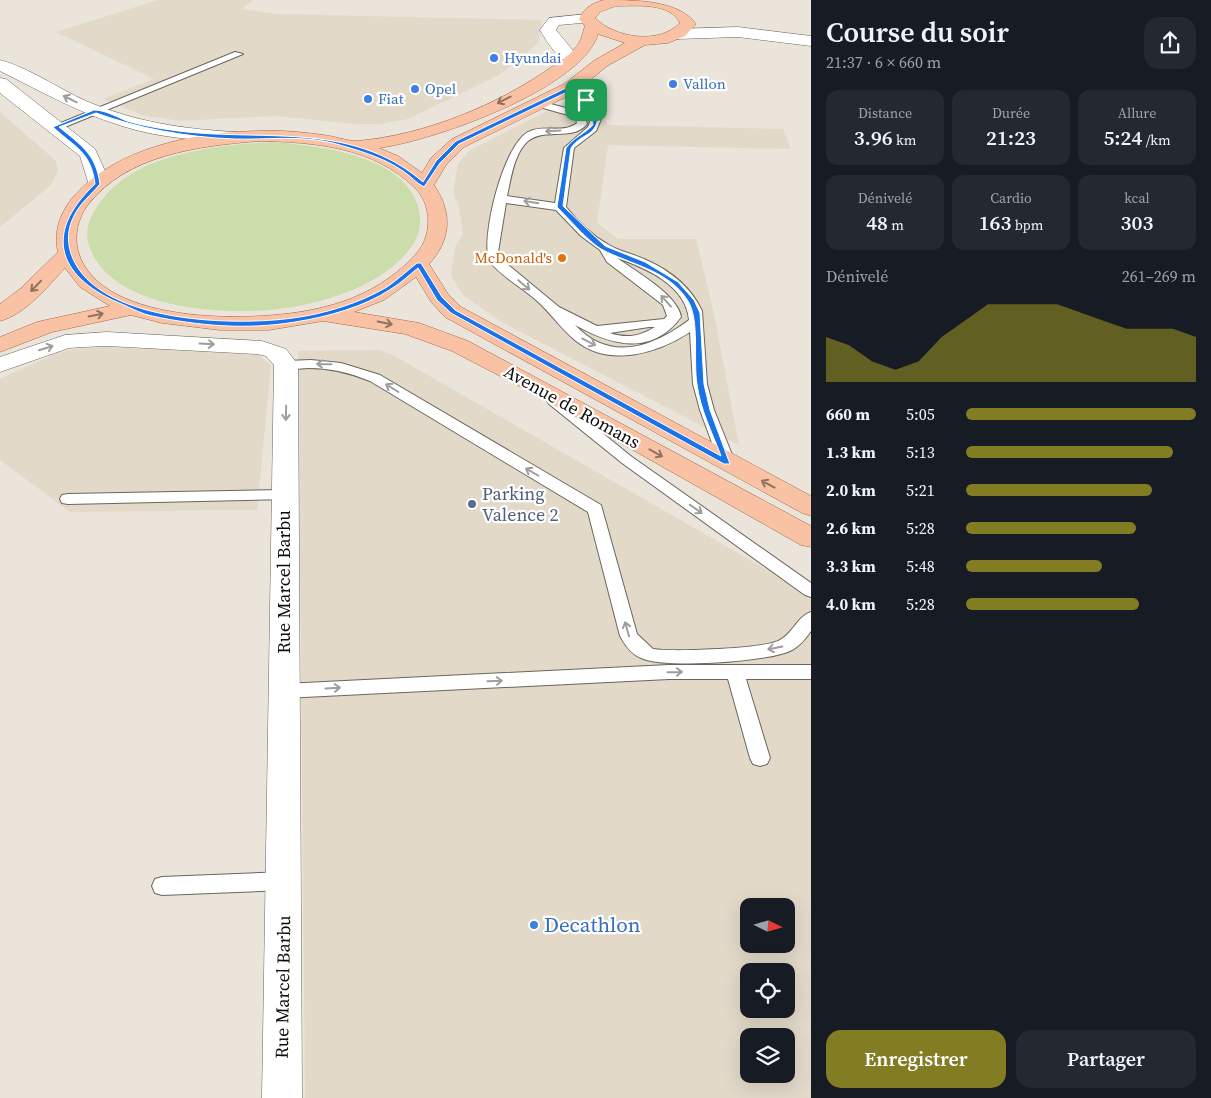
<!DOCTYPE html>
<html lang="fr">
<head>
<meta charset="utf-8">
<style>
	:root { --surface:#171b24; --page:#242831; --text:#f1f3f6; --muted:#9ea1a6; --accent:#827c22 }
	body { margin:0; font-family:"Source Serif 4",serif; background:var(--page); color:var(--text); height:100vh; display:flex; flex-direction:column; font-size:19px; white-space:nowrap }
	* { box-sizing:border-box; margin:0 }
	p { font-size:16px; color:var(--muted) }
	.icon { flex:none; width:28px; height:28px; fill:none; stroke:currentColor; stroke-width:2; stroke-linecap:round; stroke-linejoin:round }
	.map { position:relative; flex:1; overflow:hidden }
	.sheet { display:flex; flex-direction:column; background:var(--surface); width:400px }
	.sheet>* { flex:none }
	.needle { width:32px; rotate:95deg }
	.controls { position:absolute; left:740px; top:898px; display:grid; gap:10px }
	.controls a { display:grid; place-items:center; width:55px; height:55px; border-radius:10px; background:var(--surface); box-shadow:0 5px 20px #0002; font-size:25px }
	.pin { position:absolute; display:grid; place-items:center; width:42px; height:42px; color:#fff; margin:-21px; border-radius:10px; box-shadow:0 2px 8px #0006 }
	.round { display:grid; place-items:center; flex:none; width:52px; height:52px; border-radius:15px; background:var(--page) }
	.headline { display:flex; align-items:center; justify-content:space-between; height:85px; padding:0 15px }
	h1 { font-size:28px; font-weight:600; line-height:38px }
	.metrics { display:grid; grid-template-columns:repeat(3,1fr); gap:8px; height:85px; padding:5px 15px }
	.metrics div { display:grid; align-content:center; border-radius:12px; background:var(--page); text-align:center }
	.metrics b { font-size:21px; font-weight:600 }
	.metrics small { font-size:14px; font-weight:400 }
	.metrics p { font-size:14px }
	.chart { height:140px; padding:10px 15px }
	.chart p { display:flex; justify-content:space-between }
	.chart svg { width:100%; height:90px; margin-top:5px; fill:var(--accent); opacity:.7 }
	.button { display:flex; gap:10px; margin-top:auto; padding:10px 15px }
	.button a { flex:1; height:58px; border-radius:15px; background:var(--accent); color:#fff; font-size:20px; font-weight:600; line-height:58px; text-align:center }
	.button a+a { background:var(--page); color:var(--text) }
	ul { padding:0 15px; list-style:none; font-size:16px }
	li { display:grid; grid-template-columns:80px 60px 1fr; align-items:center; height:38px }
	li i { height:12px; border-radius:6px; background:var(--accent) }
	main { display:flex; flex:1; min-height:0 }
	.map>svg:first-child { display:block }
</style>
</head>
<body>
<main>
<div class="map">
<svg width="811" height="1098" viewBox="0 0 811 1098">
	<rect width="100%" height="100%" fill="#eae4db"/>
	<g fill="#e2d9c9" fill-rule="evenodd">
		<path d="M 158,0 L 253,0 L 242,9 L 276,14 L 542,20 L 538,43 L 501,74 L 408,119 L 381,124 L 356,124 L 275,116 L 180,121 L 142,115 L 103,99 L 154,79 L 56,32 Z"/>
		<path d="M 598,85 L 607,125 L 783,129 L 791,149 L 608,145 L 597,223 L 618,239 L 696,239 L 713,309 L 739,445 L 503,323 L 463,295 L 451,275 L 455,247 L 463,234 L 459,207 L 453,193 L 458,164 L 469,151 Z"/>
		<path d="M 0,112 L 56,161 L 58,171 L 51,185 L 0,227 Z"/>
		<path d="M 103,347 L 252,353 L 259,355 L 271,365 L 257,510 L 70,512 L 0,460 L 0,379 L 57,353 L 79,348 Z"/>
		<path d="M 379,350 L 393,355 L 811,595 L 811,1098 L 305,1098 L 298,351 ZM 749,906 L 786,906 L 786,944 L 749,944 ZM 749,971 L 786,971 L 786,1009 L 749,1009 ZM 749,1036 L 786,1036 L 786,1074 L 749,1074 Z"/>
	</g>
	<path fill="#cbddaa" d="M 273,142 C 317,146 403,154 418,206 C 424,229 417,243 400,260 C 360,298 287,313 233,311 C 187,310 119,300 94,257 C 82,235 87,220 101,201 C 136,153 218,145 273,142 Z"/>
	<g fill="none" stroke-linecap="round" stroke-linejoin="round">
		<g stroke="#6a665d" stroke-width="2">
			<g id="service">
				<path d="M 235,52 L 243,54 L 60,129 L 52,129 L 51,127 Z"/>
				<path d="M 570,85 L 595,103 L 601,119 L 596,131 L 574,148 L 566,207 C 578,222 593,236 609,245 C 621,252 634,254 646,260 C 669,270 691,287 702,311 L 707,384 L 714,410 L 735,462 L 732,465 L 727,467 L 719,462 L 700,410 L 693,384 L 690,332 C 658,353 610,368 576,341 C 561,329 550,312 536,300 C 521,287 501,276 489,261 C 481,236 503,146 528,132 C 543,124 563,134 577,123 L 575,117 L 536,106 L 536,102 L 540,101 L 584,113 L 587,124 C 572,142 545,127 528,141 C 514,153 511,179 507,196 L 555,203 L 564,148 L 588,127 L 591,119 L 586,106 L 565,88 ZM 506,203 L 556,210 L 581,236 L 600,250 L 607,262 L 663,305 L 667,316 L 664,319 L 597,326 L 559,307 L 501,259 L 498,252 ZM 617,258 C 646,268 686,285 689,320 C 653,347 610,363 575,325 C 611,345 651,357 681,317 C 678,295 635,271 617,258 ZM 649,327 L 655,327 C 640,336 627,339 610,333 Z"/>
				<path d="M 311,360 L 341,363 L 380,375 L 601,505 L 637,634 L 653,649 C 671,652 766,649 780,640 C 793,633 798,616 811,612 L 811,631 C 806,638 800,646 792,650 C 770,662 663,669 641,658 C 631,654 625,645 620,636 L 588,512 L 370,381 C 350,373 331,368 309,368 C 300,368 285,372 279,365 L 286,361 Z"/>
				<path d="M 554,397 L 559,398 L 632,457 L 811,583 L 811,597 L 805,595 L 622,463 L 549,404 L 547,401 Z"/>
				<path d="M 285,490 L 290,491 L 293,495 L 290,499 L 68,504 L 62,503 L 60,499 L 62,495 L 68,494 Z"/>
				<path d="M 669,665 L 811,665 L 811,679 L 746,679 L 770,758 L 767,764 L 760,766 L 753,764 L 750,758 L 728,679 L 669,679 L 284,698 L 278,696 L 275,691 L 278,686 L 284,684 Z"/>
				<path d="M 284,872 L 291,874 L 294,881 L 291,888 L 284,890 L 162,895 L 155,893 L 152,886 L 155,879 L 162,877 Z"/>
			</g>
		</g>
		<g stroke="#6a665d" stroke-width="1">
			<g id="minor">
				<path d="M 587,14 L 592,16 L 595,19 L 592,22 L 559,25 L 556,30 L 580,59 L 572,64 C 558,60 547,42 540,30 L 549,18 Z"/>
				<path d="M 738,27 L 811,36 L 811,46 L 738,37 L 677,39 L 669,34 L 677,29 Z"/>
				<path d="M 107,332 L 262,341 L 286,349 L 298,365 L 302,1098 L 262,1098 L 274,365 L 266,356 L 257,354 L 107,346 L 83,347 L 69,348 L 0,372 L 0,357 L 65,335 Z"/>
			</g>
		</g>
		<g stroke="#6a665d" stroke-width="1">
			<g id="secondary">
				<path d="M 0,60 C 28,67 59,89 86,101 C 135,122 183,129 235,132 L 241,133 L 244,137 L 241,141 L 235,142 C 197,140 159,138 122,126 C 79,113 40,91 0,71 Z"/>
				<path d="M 0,78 L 6,79 L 95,149 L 105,171 L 107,184 L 104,188 L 90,188 L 80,156 L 0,93 Z"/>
			</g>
		</g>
		<g stroke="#a56946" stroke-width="1">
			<path id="primary" d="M 604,0 C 635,0 679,0 696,24 L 685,36 L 668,43 L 645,45 L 607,66 L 576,92 L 464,147 L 446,165 L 434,185 C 453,213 451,240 429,264 L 448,294 L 461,307 L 811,496 L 811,516 L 802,513 L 445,317 L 432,303 L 416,277 L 384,300 L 354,312 L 419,323 L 468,341 L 811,526 L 811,547 L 801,545 L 525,389 L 452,351 L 405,334 L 323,321 L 269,330 L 220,330 L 162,323 L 131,315 L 52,332 L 0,352 L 0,337 L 37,322 L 110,306 L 80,287 L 65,268 C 47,287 26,314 0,321 L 0,304 L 20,289 L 58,252 C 53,231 61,211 74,196 C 117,147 196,132 259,131 C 280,130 302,132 323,135 C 334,136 346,141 357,141 C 425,135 498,105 553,66 C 562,60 573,53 579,43 C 582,38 583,31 585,26 L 579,19 C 584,8 592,3 604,0 ZM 616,6 C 636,6 670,2 680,23 C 659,45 615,38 595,18 L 600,12 ZM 598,34 L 625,43 L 595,60 L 564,84 L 452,139 L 431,158 L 422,173 L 398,156 L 379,148 C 432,141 582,89 598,34 ZM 259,141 C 314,142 374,147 415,188 C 427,199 431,220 426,236 C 422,251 409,262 397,272 C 376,289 350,301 324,307 C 265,323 99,328 78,251 C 74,236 78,218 87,206 C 126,154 200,146 259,141 Z"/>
		</g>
		<use href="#service" fill="#fff" fill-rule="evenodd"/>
		<use href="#minor" fill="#fff" fill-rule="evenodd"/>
		<use href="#secondary" fill="#fff" fill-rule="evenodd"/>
		<use href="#primary" fill="#fac2a4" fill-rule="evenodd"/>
	</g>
	<defs><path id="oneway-shaft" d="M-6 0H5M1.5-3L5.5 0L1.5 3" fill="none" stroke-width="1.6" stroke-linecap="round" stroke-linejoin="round" transform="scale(1.25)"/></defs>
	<g stroke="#9f9e9d">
		<use href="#oneway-shaft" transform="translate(70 99) rotate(-154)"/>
		<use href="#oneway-shaft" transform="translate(553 131) rotate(177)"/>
		<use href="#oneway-shaft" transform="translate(531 202) rotate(-171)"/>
		<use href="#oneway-shaft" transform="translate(524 285) rotate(40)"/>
		<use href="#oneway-shaft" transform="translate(666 301) rotate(-132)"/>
		<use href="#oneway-shaft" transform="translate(589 342) rotate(27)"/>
		<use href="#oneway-shaft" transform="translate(207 344) rotate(3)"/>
		<use href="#oneway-shaft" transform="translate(46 348) rotate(-17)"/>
		<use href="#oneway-shaft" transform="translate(324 364) rotate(-179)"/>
		<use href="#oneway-shaft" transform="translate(392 388) rotate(-148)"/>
		<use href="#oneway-shaft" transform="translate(286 413) rotate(91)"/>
		<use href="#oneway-shaft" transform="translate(532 472) rotate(-150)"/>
		<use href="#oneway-shaft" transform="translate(696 509) rotate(35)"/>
		<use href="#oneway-shaft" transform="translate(627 629) rotate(-106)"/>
		<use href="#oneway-shaft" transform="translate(775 648) rotate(169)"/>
		<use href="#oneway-shaft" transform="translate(675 672) rotate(-1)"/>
		<use href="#oneway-shaft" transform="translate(495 681) rotate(-2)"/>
		<use href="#oneway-shaft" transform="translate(333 688) rotate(-3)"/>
	</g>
	<g stroke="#90715f">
		<use href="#oneway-shaft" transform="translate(504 100) rotate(153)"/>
		<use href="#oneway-shaft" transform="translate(36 286) rotate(134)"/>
		<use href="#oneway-shaft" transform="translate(96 315) rotate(-11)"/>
		<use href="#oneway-shaft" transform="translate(385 323) rotate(11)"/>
		<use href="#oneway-shaft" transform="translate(656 453) rotate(29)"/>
		<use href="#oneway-shaft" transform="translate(768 484) rotate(-152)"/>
	</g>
	<path fill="#1a73e8" stroke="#fff" fill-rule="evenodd" d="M 568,87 L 588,98 L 598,114 C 597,138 582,132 571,148 L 563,206 L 605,246 L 645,262 L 678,282 L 694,300 L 700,313 L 704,384 L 710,410 L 730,464 L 724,464 L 451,313 L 437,300 L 418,268 C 409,275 401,283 391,289 C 364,307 327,317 295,322 C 247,330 199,326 152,316 C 142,314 133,309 124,305 C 59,279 41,235 95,184 C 91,151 74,147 53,127 L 94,110 C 105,110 117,117 127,121 C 140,125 157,128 171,130 C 259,143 350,119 423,182 L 436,161 L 456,141 ZM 569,91 C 583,100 593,107 593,125 C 584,134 573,138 566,148 L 557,207 C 568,218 588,241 601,249 C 631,265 669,270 688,301 C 700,321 693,360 697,384 C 700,409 712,432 721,456 L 455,310 L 442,297 L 421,263 L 417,263 C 407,271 397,280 387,287 C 360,303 324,314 293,318 C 235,326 107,323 75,263 C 67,248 66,231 74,216 C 80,203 91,195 100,184 C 96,154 81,145 59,127 L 96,113 C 141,129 186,137 234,139 C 267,140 300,135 333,143 C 357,150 383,157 403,171 C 411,176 416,183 424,187 L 440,163 L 459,144 Z"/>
	<g fill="#3f7fe0" stroke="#fff" stroke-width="2">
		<circle cx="494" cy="58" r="5"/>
		<circle cx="673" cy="84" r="5"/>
		<circle cx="415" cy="89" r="5"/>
		<circle cx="368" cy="99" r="5"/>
		<circle cx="534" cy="925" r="5"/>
	</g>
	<circle fill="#e8710a" stroke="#fff" stroke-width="2" cx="562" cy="258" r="5"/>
	<circle fill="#5c6f8a" stroke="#fff" stroke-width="2" cx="472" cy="504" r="5"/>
	<g text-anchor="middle" stroke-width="4.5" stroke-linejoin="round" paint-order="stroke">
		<g font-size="15" fill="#366cbe" stroke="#fff" text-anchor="start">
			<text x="504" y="63">Hyundai</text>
			<text x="683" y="89">Vallon</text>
			<text x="425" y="94">Opel</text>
			<text x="378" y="104">Fiat</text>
		</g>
		<g font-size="15" fill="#c56008" stroke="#fff" text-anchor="end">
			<text x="552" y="263">McDonald's</text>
		</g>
		<g font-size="18" fill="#0f0d0a" stroke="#fff">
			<text transform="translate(572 407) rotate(29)" y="6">Avenue de Romans</text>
			<text transform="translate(284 582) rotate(-90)" y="6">Rue Marcel Barbu</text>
			<text transform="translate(283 987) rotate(-89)" y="6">Rue Marcel Barbu</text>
		</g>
		<g font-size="18" fill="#4e5e75" stroke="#fff" text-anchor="start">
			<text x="482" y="500">Parking<tspan x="482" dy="21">Valence 2</tspan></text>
		</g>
		<g font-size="21" fill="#366cbe" stroke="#fff" text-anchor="start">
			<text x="544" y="932">Decathlon</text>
		</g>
	</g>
</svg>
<div class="controls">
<a><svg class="needle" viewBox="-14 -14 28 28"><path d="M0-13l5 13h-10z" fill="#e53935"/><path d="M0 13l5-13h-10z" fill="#9ea1a6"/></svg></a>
<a><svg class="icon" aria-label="locate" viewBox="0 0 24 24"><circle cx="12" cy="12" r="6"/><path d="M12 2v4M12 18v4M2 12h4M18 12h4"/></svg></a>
<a><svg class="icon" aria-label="layers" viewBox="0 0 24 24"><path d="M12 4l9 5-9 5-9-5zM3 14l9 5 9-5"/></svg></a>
</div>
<div class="pin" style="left:586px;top:100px;background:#1e9e55"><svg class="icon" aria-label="arrive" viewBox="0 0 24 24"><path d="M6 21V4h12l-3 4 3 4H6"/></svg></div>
</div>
<section class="sheet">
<div class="headline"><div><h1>Course du soir</h1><p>21:37 · 6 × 660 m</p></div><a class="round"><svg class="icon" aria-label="share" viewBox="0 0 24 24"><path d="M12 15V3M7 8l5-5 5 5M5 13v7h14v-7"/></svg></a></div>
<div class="metrics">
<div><p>Distance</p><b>3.96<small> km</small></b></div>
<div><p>Durée</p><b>21:23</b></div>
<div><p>Allure</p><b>5:24<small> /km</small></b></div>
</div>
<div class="metrics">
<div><p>Dénivelé</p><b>48<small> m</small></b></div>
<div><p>Cardio</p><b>163<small> bpm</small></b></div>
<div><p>kcal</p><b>303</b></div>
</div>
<div class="chart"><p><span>Dénivelé</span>261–269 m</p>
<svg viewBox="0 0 160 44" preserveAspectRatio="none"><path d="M0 44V22L10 26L20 34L30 38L40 34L50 22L60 14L70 6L80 6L90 6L100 6L110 10L120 14L130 18L140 18L150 18L160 22V44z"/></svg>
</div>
<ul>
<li><b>660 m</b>5:05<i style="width:100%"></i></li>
<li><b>1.3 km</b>5:13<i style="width:90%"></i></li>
<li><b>2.0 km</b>5:21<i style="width:81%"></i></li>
<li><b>2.6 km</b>5:28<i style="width:74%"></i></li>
<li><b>3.3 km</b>5:48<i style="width:59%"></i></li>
<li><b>4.0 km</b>5:28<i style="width:75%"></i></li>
</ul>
<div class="button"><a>Enregistrer</a><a>Partager</a></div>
</section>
</main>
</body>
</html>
